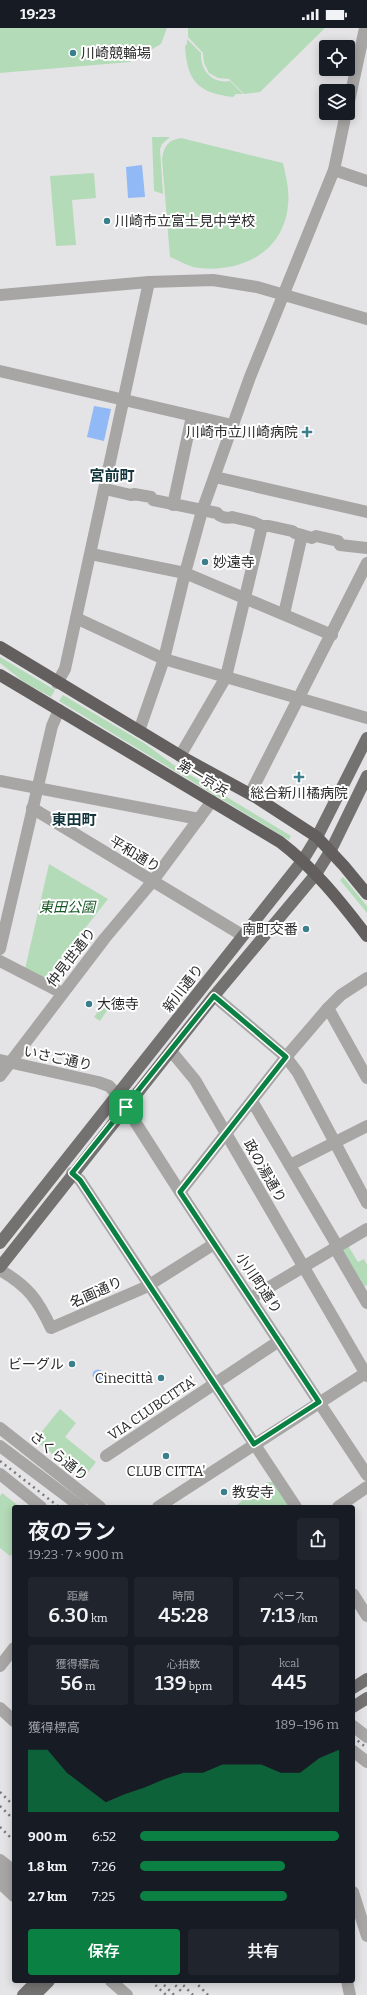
<!DOCTYPE html>
<html lang="ja">
<head>
<meta charset="utf-8">
<style>
	:root { --surface:#171b24; --page:#20242c; --text:#f1f3f6; --muted:#9ea1a6; --accent:#0b8043 }
	body { margin:0; font-family:Bitter,"Noto Sans JP",serif; background:var(--page); color:var(--text); height:100vh; display:flex; flex-direction:column; font-size:15px; white-space:nowrap }
	* { box-sizing:border-box; margin:0 }
	p { font-size:13px; color:var(--muted) }
	.icon { flex:none; width:22px; height:22px; fill:none; stroke:currentColor; stroke-width:2; stroke-linecap:round; stroke-linejoin:round }
	.map { position:relative; flex:1; overflow:hidden }
	.drawer { position:absolute; left:12px; top:1477px; width:343px; height:478px; display:flex; flex-direction:column; background:var(--surface); border-radius:4px; box-shadow:0 2px 10px #0003 }
	.drawer>* { flex:none }
	.fabs { position:absolute; left:319px; top:12px; display:grid; gap:8px }
	.fabs a { display:grid; place-items:center; width:36px; height:36px; border-radius:4px; background:var(--surface); box-shadow:0 2px 10px #0003; font-size:20px }
	.pin { position:absolute; display:grid; place-items:center; width:34px; height:34px; color:#fff; margin:-17px; border-radius:8px; box-shadow:0 2px 6px #0006 }
	.round { display:grid; place-items:center; flex:none; width:42px; height:42px; border-radius:4px; background:var(--page) }
	.summary { display:flex; align-items:center; justify-content:space-between; height:68px; padding:0 16px }
	h1 { font-size:22px; font-weight:600; line-height:30px }
	.stats { display:grid; grid-template-columns:repeat(3,1fr); gap:6px; height:68px; padding:4px 16px }
	.stats div { display:grid; align-content:center; border-radius:4px; background:var(--page); text-align:center }
	.stats b { font-size:20px; font-weight:600 }
	.stats small { font-size:11px; font-weight:400 }
	.stats p { font-size:11px }
	.chart { height:112px; padding:8px 16px }
	.chart p { display:flex; justify-content:space-between }
	.chart svg { width:100%; height:72px; margin-top:4px; fill:var(--accent); opacity:.7 }
	.primary-button { display:flex; gap:8px; margin-top:auto; padding:8px 16px }
	.primary-button a { flex:1; height:46px; border-radius:4px; background:var(--accent); color:#fff; font-size:16px; font-weight:600; line-height:46px; text-align:center }
	.primary-button a+a { background:var(--page); color:var(--text) }
	ul { padding:0 16px; list-style:none; font-size:13px }
	li { display:grid; grid-template-columns:64px 48px 1fr; align-items:center; height:30px }
	li i { height:10px; border-radius:5px; background:var(--accent) }
	.status { display:flex; justify-content:space-between; align-items:center; height:28px; padding:0 20px; background:var(--surface); direction:ltr }
	.status svg { height:11px; fill:currentColor }
	.map>svg:first-child { display:block }
</style>
</head>
<body>
<div class="status"><b>19:23</b><svg viewBox="0 0 49 12"><path d="M0 12V9h3v3zM5 12V6h3v6zM10 12V3h3v9zM15 12V0h3v12zM26 1h20v11H26zM47 4h2v5h-2z"/></svg></div>
<div class="map">
<svg width="367" height="1967" viewBox="0 0 367 1967">
	<rect width="100%" height="100%" fill="#e4e4e7"/>
	<g fill="#b4dbb8">
		<path d="M 0,0 L 167,0 L 161,16 L 130,34 L 0,45 Z"/>
		<path d="M 188,0 L 325,0 L 260,64 L 244,66 L 229,51 L 218,50 L 209,45 L 204,35 L 203,25 L 188,9 Z"/>
		<path d="M 187,11 L 201,25 C 200,42 212,56 230,53 L 243,66 L 236,66 L 233,69 C 198,65 187,53 185,18 L 187,16 Z"/>
		<path d="M 152,109 L 170,109 L 162,116 L 160,121 L 163,166 L 154,163 Z"/>
		<path d="M 181,110 L 283,135 C 286,149 290,163 288,177 C 284,226 237,247 193,239 C 186,237 178,232 170,229 L 162,131 C 164,118 168,112 181,110 Z"/>
		<path d="M 94,145 L 96,170 L 72,172 L 76,217 L 56,218 L 50,148 Z"/>
		<path d="M 0,629 L 55,662 L 51,669 L 24,654 L 0,635 Z"/>
		<path d="M 63,667 L 144,715 L 174,737 L 291,808 L 289,812 L 59,673 Z"/>
		<path d="M 49,836 L 108,871 L 45,951 L 25,941 Z"/>
		<path d="M 343,849 L 367,878 L 367,885 L 340,852 Z"/>
		<path d="M 103,977 L 108,981 L 100,993 L 94,989 Z"/>
		<path d="M 347,1216 L 358,1234 L 364,1231 L 367,1237 L 367,1257 L 362,1260 L 340,1221 Z"/>
		<path d="M 60,1381 L 76,1395 L 65,1409 L 96,1434 L 83,1451 L 35,1412 Z"/>
		<path d="M 267,1454 L 273,1454 L 289,1479 L 234,1479 Z"/>
		<path d="M 2,1465 L 20,1479 L 14,1479 L 14,1524 L 10,1528 L 0,1520 L 0,1468 Z"/>
	</g>
	<g fill="#91b9f5">
		<path d="M 142,137 L 145,169 L 128,170 L 126,139 Z"/>
		<path d="M 94,378 L 111,381 L 104,413 L 87,409 Z"/>
		<circle cx="98" cy="1347" r="5.5"/>
	</g>
	<g fill="none" stroke-linecap="round" stroke-linejoin="round">
		<g stroke="#a7a6a5" stroke-width="12">
			<path d="M 348,78 L 365,0"/>
			<path d="M 334,142 L 367,153"/>
			<path d="M 0,267 L 149,254 L 213,252 L 257,259 L 367,291"/>
			<path d="M 0,343 L 232,397"/>
			<path d="M 215,449 L 367,484"/>
			<path d="M 105,461 L 131,467 L 134,466 L 151,469 L 153,472 L 217,485 C 220,489 227,491 232,489 L 253,494 L 262,498 L 269,498 L 292,503 L 295,505 L 312,510 L 316,508 L 338,513 L 340,517 L 367,520"/>
			<path d="M 173,477 L 192,388"/>
			<path d="M 91,526 L 185,545 L 332,607"/>
			<path d="M 284,586 L 302,507"/>
			<path d="M 76,590 L 164,631 L 367,690"/>
			<path d="M 57,655 L 65,641 L 149,254"/>
			<path d="M 139,703 L 164,631 L 185,545 L 202,483 L 250,349 L 334,142 L 346,85"/>
			<path d="M 180,728 L 226,649 L 262,498"/>
			<path d="M 0,753 L 199,791"/>
			<path d="M 250,766 L 367,535"/>
			<path d="M 32,780 L 242,907"/>
			<path d="M 0,921 L 52,698 L 59,682"/>
			<path d="M 0,933 L 62,965"/>
			<path d="M 214,968 L 286,1029 L 298,1045 L 367,1175"/>
			<path d="M 328,980 L 367,1050"/>
			<path d="M 171,1023 L 195,1052 L 367,1348"/>
			<path d="M 0,1032 L 98,1054 L 109,1058 L 118,1067 L 180,1164 L 367,1447"/>
			<path d="M 0,1048 L 105,910 L 152,854 L 212,773"/>
			<path d="M 252,1073 L 335,1214 L 335,1220 L 367,1275"/>
			<path d="M 290,1137 L 367,1098"/>
			<path d="M 72,1145 L 80,1152 L 296,1479"/>
			<path d="M 180,1164 L 286,1029 L 328,980 L 341,967 L 367,950"/>
			<path d="M 0,1242 C 28,1258 38,1272 51,1300 L 146,1259 L 214,1216"/>
			<path d="M 251,1270 L 367,1201"/>
			<path d="M 0,1400 L 100,1479"/>
			<path d="M 0,1418 L 81,1479"/>
			<path d="M 106,1428 L 279,1313"/>
			<path d="M 0,1446 L 41,1479"/>
			<path d="M 158,1479 L 367,1344"/>
			<path d="M 338,1479 L 367,1459"/>
			<path d="M 353,1566 L 367,1588"/>
			<path d="M 0,1638 L 14,1620"/>
			<path d="M 0,1680 L 14,1693"/>
			<path d="M 353,1698 L 367,1709"/>
			<path d="M 353,1723 L 367,1734"/>
			<path d="M 0,1832 L 14,1843"/>
			<path d="M 0,1843 L 14,1855"/>
			<path d="M 0,1855 L 14,1868"/>
			<path d="M 353,1864 L 367,1908"/>
			<path d="M 111,1953 L 127,1967"/>
			<path d="M 347,1953 L 350,1967"/>
		</g>
		<g stroke="#747270" stroke-width="12">
			<path d="M 0,1215 L 303,832 L 317,809 L 367,710"/>
			<path d="M 0,1239 L 214,968 L 316,846 L 331,822 L 367,748"/>
			<path d="M 353,1660 L 367,1651"/>
			<path d="M 353,1679 L 367,1670"/>
			<path d="M 23,1967 L 37,1953"/>
			<path d="M 35,1967 L 49,1953"/>
		</g>
		<g stroke="#625f5e" stroke-width="12">
			<path d="M 0,619 L 184,730 L 257,770 L 317,809 L 344,838 L 367,866"/>
			<path d="M 0,647 L 280,814 C 314,840 341,874 367,908"/>
		</g>
		<g stroke="#7a7a7c" stroke-width="2.5" stroke-dasharray="2 4" stroke-linecap="butt">
			<path d="M 0,1433 L 59,1479"/>
			<path d="M 353,1709 L 367,1720"/>
			<path d="M 0,1764 L 14,1778"/>
			<path d="M 0,1778 L 14,1792"/>
			<path d="M 0,1799 L 14,1813"/>
			<path d="M 151,1953 L 166,1967"/>
			<path d="M 171,1953 L 181,1963"/>
			<path d="M 179,1953 L 193,1967"/>
			<path d="M 194,1953 L 208,1967"/>
			<path d="M 164,1957 L 174,1967"/>
		</g>
	</g>
	<g fill="none" stroke-linecap="round" stroke-linejoin="round">
		<g stroke="#fff" stroke-width="8">
			<path id="route" d="M 214,968 L 286,1029 L 180,1164 L 319,1374 L 254,1416 L 80,1152 L 72,1145 Z"/>
		</g>
		<use href="#route" stroke="#0b8043" stroke-width="5"/>
	</g>
	<g fill="#3b7f8d" stroke="#fff" stroke-width="1.5">
		<circle cx="73" cy="25" r="4"/>
		<circle cx="107" cy="193" r="4"/>
		<path d="M305 398h4v4h4v4h-4v4h-4v-4h-4v-4h4z"/>
		<circle cx="205" cy="534" r="4"/>
		<path d="M297 743h4v4h4v4h-4v4h-4v-4h-4v-4h4z"/>
		<circle cx="306" cy="901" r="4"/>
		<circle cx="89" cy="976" r="4"/>
		<circle cx="72" cy="1336" r="4"/>
		<circle cx="161" cy="1350" r="4"/>
		<circle cx="166" cy="1428" r="4"/>
		<circle cx="224" cy="1464" r="4"/>
	</g>
	<g text-anchor="middle" stroke-width="4" stroke-linejoin="round" paint-order="stroke">
		<g font-size="14" fill="#2b2b2c" stroke="#fff" text-anchor="start">
			<text x="81" y="30">川崎競輪場</text>
			<text x="115" y="198">川崎市立富士見中学校</text>
			<text x="298" y="409" text-anchor="end">川崎市立川崎病院</text>
			<text x="213" y="539">妙遠寺</text>
			<text x="299" y="770" text-anchor="middle">総合新川橘病院</text>
			<text x="298" y="906" text-anchor="end">南町交番</text>
			<text x="97" y="981">大徳寺</text>
			<text x="64" y="1341" text-anchor="end">ビーグル</text>
			<text x="153" y="1355" text-anchor="end">Cinecittà</text>
			<text x="166" y="1448" text-anchor="middle">CLUB CITTA'</text>
			<text x="232" y="1469">教安寺</text>
		</g>
		<g font-size="14" fill="#2b2b2c" stroke="#fff">
			<text transform="translate(203 750) rotate(31)" y="5">第一京浜</text>
			<text transform="translate(135 826) rotate(31)" y="5">平和通り</text>
			<text transform="translate(71 929) rotate(-52)" y="5">仲見世通り</text>
			<text transform="translate(183 960) rotate(-52)" y="5">新川通り</text>
			<text transform="translate(58 1030) rotate(12)" y="5">いさご通り</text>
			<text transform="translate(265 1143) rotate(60)" y="5">政の湯通り</text>
			<text transform="translate(259 1255) rotate(56)" y="5">小川町通り</text>
			<text transform="translate(96 1264) rotate(-24)" y="5">名画通り</text>
			<text transform="translate(152 1380) rotate(-34)" y="5">VIA CLUBCITTA'</text>
			<text transform="translate(59 1428) rotate(39)" y="5">さくら通り</text>
		</g>
		<g font-size="14" font-style="italic" fill="#185827" stroke="#fff">
			<text x="67" y="884">東田公園</text>
		</g>
		<g font-size="15" font-weight="bold" fill="#13343b" stroke="#fff">
			<text x="112" y="453">宮前町</text>
			<text x="74" y="797">東田町</text>
		</g>
	</g>
</svg>
<div class="fabs">
<a><svg class="icon" aria-label="locate" viewBox="0 0 24 24"><circle cx="12" cy="12" r="6"/><path d="M12 2v4M12 18v4M2 12h4M18 12h4"/></svg></a>
<a><svg class="icon" aria-label="layers" viewBox="0 0 24 24"><path d="M12 4l9 5-9 5-9-5zM3 14l9 5 9-5"/></svg></a>
</div>
<div class="pin" style="left:126px;top:1079px;background:#1e9e55"><svg class="icon" aria-label="arrive" viewBox="0 0 24 24"><path d="M6 21V4h12l-3 4 3 4H6"/></svg></div>
<section class="drawer">
<div class="summary"><div><h1>夜のラン</h1><p>19:23 · 7 × 900 m</p></div><a class="round"><svg class="icon" aria-label="share" viewBox="0 0 24 24"><path d="M12 15V3M7 8l5-5 5 5M5 13v7h14v-7"/></svg></a></div>
<div class="stats">
<div><p>距離</p><b>6.30<small> km</small></b></div>
<div><p>時間</p><b>45:28</b></div>
<div><p>ペース</p><b>7:13<small> /km</small></b></div>
</div>
<div class="stats">
<div><p>獲得標高</p><b>56<small> m</small></b></div>
<div><p>心拍数</p><b>139<small> bpm</small></b></div>
<div><p>kcal</p><b>445</b></div>
</div>
<div class="chart"><p><span>獲得標高</span>189–196 m</p>
<svg viewBox="0 0 160 44" preserveAspectRatio="none"><path d="M0 44V6L10 6L20 20L30 29L40 38L50 33L60 29L70 24L80 20L90 20L100 15L110 15L120 15L130 20L140 20L150 11L160 6V44z"/></svg>
</div>
<ul>
<li><b>900 m</b>6:52<i style="width:100%"></i></li>
<li><b>1.8 km</b>7:26<i style="width:73%"></i></li>
<li><b>2.7 km</b>7:25<i style="width:74%"></i></li>
</ul>
<div class="primary-button"><a>保存</a><a>共有</a></div>
</section>
</div>
</body>
</html>
